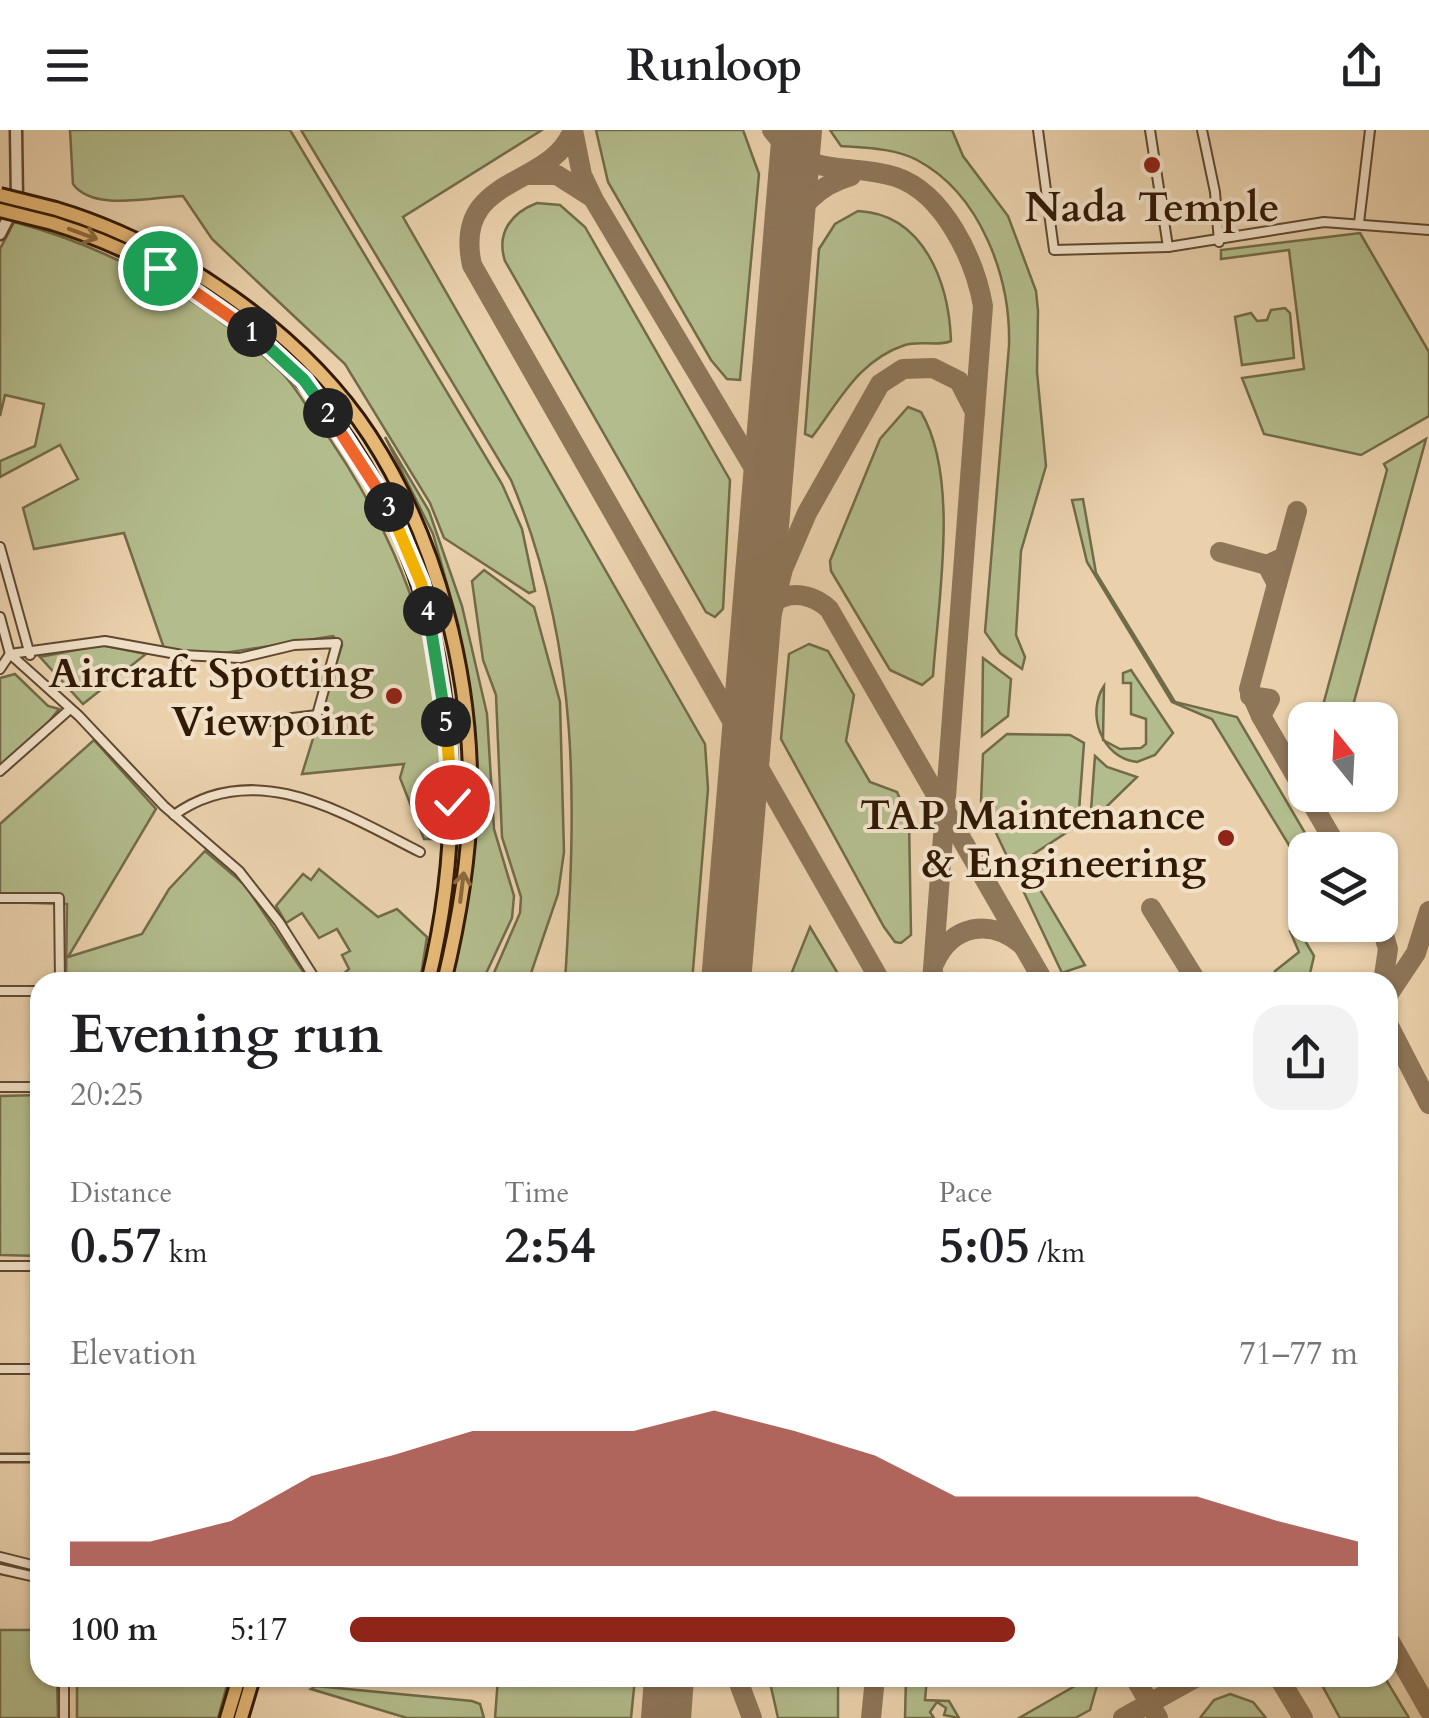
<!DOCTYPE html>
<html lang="en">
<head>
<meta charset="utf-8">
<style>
	:root { --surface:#fff; --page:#f2f2f2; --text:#202124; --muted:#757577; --accent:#8f2418 }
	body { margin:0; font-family:Cardo,serif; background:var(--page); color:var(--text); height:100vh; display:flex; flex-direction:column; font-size:38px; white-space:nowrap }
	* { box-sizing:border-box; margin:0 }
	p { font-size:32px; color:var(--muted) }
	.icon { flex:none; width:55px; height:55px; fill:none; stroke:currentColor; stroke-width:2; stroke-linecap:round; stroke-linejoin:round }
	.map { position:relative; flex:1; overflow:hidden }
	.panel { position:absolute; left:30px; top:842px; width:1368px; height:715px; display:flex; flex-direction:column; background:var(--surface); border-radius:30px; box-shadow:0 2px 8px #0004 }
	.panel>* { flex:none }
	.needle { width:65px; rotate:342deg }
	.controls { position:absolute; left:1288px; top:572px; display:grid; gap:20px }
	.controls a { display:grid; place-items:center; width:110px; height:110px; border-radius:20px; background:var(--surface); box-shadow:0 2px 8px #0004; font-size:50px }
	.pin { position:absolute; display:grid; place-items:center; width:85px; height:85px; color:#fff; margin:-42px; border:5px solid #fff; border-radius:50%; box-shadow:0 2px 10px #0007 }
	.km { position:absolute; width:50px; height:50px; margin:-25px; border-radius:50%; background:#222; color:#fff; font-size:28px; line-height:50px; text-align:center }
	.round { display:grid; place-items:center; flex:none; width:105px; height:105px; border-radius:30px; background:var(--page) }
	.headline { display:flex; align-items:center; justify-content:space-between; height:170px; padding:0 40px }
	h1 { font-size:55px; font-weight:700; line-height:75px }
	.metrics { display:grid; grid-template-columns:repeat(3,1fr); gap:15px; height:170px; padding:10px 40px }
	.metrics div { display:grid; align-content:center }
	.metrics b { font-size:50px; font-weight:700 }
	.metrics small { font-size:28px; font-weight:400 }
	.metrics p { font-size:28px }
	.chart { height:280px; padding:20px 40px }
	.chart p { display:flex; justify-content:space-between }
	.chart svg { width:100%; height:180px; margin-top:10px; fill:var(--accent); opacity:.7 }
	ul { padding:0 40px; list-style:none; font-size:32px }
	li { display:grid; grid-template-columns:160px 120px 1fr; align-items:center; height:75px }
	li i { height:25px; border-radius:12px; background:var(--accent) }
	header { display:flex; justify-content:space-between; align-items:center; height:130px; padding:0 40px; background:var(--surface); font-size:45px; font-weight:700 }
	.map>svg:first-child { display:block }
</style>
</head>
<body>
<header><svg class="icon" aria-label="menu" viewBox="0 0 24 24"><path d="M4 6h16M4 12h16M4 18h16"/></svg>Runloop<svg class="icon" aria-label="share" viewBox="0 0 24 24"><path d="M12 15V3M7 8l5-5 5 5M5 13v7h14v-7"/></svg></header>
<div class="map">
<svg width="1429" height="1588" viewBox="0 0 1429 1588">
	<rect width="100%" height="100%" fill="#ead1ac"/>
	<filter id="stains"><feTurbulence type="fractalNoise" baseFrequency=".002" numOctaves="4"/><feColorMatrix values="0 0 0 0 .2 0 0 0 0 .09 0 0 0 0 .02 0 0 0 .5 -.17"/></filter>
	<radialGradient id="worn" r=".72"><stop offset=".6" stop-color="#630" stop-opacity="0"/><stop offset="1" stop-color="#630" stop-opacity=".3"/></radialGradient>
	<g fill="#b3bc8c" stroke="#726b49" stroke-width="2.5">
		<path d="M 70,0 L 290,0 L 502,354 L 522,399 L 535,461 L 529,463 L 444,408 L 430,373 L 345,234 L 212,109 L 183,66 C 152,67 93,82 73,54 Z"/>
		<path d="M 301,0 L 542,0 L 403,87 L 705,614 L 708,659 L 692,852 L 565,852 C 576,674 582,520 511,350 Z"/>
		<path d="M 596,0 L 743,0 L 759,44 L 740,250 L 727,249 L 711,230 L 608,52 Z"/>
		<path d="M 830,0 L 952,0 L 963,26 L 1008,86 L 1036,161 L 1038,181 L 1037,242 L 1046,336 L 1021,421 L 1016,505 L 1025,527 L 1022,539 L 1000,523 L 985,502 L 1009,216 C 1011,148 981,64 917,30 C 894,18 866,18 841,16 Z"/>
		<path d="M 537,73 L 560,75 L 585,97 L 730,350 L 723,479 L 715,487 L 706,482 L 505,131 C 496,103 511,83 537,73 Z"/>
		<path d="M 858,81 C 924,84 949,153 951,211 C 937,217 920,210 905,215 C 859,230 840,270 812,307 L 805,304 L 819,119 L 835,94 Z"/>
		<path d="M 14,92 C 112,118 205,170 278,239 C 293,252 303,272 315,288 C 375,370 423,469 437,572 C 442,617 441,664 442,709 L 424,709 L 400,648 L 404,634 L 302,644 L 342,515 L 333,506 L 212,525 L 164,518 L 124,403 L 34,419 L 23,378 L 78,349 L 60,315 L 0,347 L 0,331 L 35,316 L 44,274 L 5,265 L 0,286 L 0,119 Z"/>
		<path d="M 1360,103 L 1429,222 L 1429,286 L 1361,325 L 1264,304 L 1242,248 L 1304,239 L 1289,120 L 1221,129 L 1221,120 Z"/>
		<path d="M 1271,180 L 1285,178 L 1290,183 L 1294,228 L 1242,235 L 1235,187 L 1251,183 L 1257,191 L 1267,190 Z"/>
		<path d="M 908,277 L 921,282 C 960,348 938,471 933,546 L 922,555 L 890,540 L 831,441 L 830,431 L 880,309 Z"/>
		<path d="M 385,307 L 429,381 L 462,476 L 487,584 L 494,699 L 514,766 L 512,788 L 482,852 L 451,852 L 471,682 L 459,497 L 433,404 Z"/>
		<path d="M 1426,309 L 1349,590 L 1319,590 L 1387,340 L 1384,334 Z"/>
		<path d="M 1083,369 L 1096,443 L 1175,572 L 1237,587 L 1315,720 L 1305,720 L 1305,756 L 1299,771 L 1292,767 L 1302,749 L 1290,728 L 1292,720 L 1212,589 L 1172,572 L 1087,432 L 1072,370 Z"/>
		<path d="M 484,440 L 534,477 L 560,572 L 564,722 L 558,764 L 528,852 L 490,852 L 520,783 L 521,767 L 502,707 L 496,565 L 483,530 L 472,451 Z"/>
		<path d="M 809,514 L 828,521 L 854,565 L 846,611 L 870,652 L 897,662 L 909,690 L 911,805 L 901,813 L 895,812 L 884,797 L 781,609 L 789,524 Z"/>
		<path d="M 101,515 L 146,524 L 83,574 L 40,527 Z"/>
		<path d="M 983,528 L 1011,549 L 1008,586 L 982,606 Z"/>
		<path d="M 1131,540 L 1173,603 L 1155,625 L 1137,632 C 1101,628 1086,583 1104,556 L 1103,610 L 1120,619 L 1141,618 L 1146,614 L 1146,589 L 1131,584 L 1131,553 L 1123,553 L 1123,543 Z"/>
		<path d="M 15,544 L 48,576 L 59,579 L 31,614 L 0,636 L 0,548 Z"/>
		<path d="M 1007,604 L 1070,605 L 1084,613 L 1078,695 L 1023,731 L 1085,835 L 1062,843 L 981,671 L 983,624 Z"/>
		<path d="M 94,610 L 156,679 L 68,827 L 142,804 L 169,759 L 205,721 L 245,755 L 310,852 L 66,852 L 67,774 L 0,772 L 0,694 Z"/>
		<path d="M 1095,626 L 1107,637 L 1137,647 L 1099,684 L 1091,680 Z"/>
		<path d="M 319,739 L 378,787 L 397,779 L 427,807 L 420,852 L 334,852 L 349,839 L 342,825 L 350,821 L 337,799 L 319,808 L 302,783 L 286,793 L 276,776 L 303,744 L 311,750 Z"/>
		<path d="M 810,797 L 843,852 L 788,852 Z"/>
		<path d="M 1297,797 L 1314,826 L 1308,852 L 1270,852 L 1275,841 L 1299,822 L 1290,801 Z"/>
		<path d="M 40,965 L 40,1126 L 0,1125 L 0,966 Z"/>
		<path d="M 0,1500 L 40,1500 L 40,1548 L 57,1548 L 58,1588 L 0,1588 Z"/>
		<path d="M 77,1548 L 229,1548 L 218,1588 L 77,1588 Z"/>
		<path d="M 498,1548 L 635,1548 L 631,1588 L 495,1588 Z"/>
		<path d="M 769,1548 L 838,1548 L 838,1588 L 778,1588 Z"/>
		<path d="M 906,1548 L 927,1548 L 925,1570 L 949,1571 L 959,1588 L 944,1585 L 946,1578 L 937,1572 L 930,1582 L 934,1588 L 905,1588 Z"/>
		<path d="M 1089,1548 L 1099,1548 L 1090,1580 L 1075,1588 L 1019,1588 Z"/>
		<path d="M 1318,1548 L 1385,1548 L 1409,1588 L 1340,1588 Z"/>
		<path d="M 316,1556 L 472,1571 L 480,1574 L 484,1588 L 407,1588 L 311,1559 Z"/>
		<path d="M 1230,1564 L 1253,1572 L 1266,1588 L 1200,1588 L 1214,1570 Z"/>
	</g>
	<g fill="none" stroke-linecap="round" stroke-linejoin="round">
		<g stroke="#8e7659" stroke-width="20">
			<path d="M 573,0 C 551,59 452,44 472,135 L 881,852"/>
			<path d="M 573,0 L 582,45 L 594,70 L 767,360"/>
			<path d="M 772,0 C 811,52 844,31 896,47 C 944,63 975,130 983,176 L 932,852"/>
			<path d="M 526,45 L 557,45 L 590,66"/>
			<path d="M 788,109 C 797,76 819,55 851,46"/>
			<path d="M 1220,422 L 1267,435"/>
			<path d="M 1284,427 L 1267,435 L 1277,454 L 1297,381"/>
			<path d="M 755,503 C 762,465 801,453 829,479 L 1044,852"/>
			<path d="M 1250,566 L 1270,569 L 1261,586 L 1249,559 L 1277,454"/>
			<path d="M 750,571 L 783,439 L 807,383 L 880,254 L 903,239 L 933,238 L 959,251 L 975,282"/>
			<path d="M 1261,586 L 1305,662"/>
			<path d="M 1307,665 L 1339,720"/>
			<path d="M 1151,778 L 1197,852"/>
			<path d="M 1380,792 L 1388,819 L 1383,852"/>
			<path d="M 935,832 C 952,795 990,788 1021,814"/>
			<path d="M 1388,865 L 1416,823 L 1429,781"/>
			<path d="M 1388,894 L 1429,974"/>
			<path d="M 1388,1508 L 1429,1580"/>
			<path d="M 737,1548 L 752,1588"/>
			<path d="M 1135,1548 L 1158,1588"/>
			<path d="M 1279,1548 L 1303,1588"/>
			<path d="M 871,1588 L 875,1548"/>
			<path d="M 1123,1588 L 1195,1548"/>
		</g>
		<g stroke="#8e7659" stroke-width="50">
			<path d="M 726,852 L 797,0"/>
			<path d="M 666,1588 L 669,1548"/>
		</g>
		<g stroke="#604830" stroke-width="11">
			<path id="pedestrian" d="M 0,1328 L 40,1328"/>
		</g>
		<g stroke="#604830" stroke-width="12">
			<g id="minor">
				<path d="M 1038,0 L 1054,120 L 1168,117 L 1324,92 L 1429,100"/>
				<path d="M 1150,0 L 1168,117"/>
				<path d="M 1202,0 L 1215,62 L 1219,112"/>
				<path d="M 1359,93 L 1370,0"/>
				<path d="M 0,417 L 30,525"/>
				<path d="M 0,487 L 10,524"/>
				<path d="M 10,524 L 105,511 L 182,525 L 240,528 L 294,515 L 337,513 L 317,585 L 268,591"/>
				<path d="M 10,524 L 79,586 L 164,676 L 239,741 L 279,792 L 317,852"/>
				<path d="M 0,539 L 10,524"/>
				<path d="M 0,641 L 70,579"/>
				<path d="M 174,685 C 255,627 343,683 420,722"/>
				<path d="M 0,768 L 59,768 L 60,852"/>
				<path d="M 0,861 L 40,861"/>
				<path d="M 0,957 L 40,957"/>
				<path d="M 0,1136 L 40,1136"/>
				<path d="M 0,1239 L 40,1239"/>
				<path d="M 0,1427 L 40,1437"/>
				<path d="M 0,1439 L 40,1448"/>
				<path d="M 64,1548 L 64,1588"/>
			</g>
		</g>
		<g stroke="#604830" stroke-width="15">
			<path id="tertiary" d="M 0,104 L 17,71 L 16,0"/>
		</g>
		<g stroke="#321a06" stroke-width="18">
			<g id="primary">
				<path d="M 56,79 C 173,114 302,202 370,306 C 438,411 473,548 470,673 C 469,733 458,794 444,852"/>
				<path d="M 52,93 C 385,197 506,533 428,852"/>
				<path d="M 227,1588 L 239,1548"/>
				<path d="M 241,1588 L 253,1548"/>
			</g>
		</g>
		<use href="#pedestrian" stroke="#f1e1c9" stroke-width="6"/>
		<use href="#minor" stroke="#f1e1c9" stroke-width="8"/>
		<use href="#tertiary" stroke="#f1e1c9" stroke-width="10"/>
		<use href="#primary" stroke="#e5b876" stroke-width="12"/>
		<g stroke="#321a06" stroke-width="18" stroke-linecap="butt">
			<g id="primary-bridge">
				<path d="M 0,65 L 56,79"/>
				<path d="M 0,80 L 52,93"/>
			</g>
		</g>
		<use href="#primary-bridge" stroke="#e5b876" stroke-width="12"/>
	</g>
	<defs><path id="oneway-shaft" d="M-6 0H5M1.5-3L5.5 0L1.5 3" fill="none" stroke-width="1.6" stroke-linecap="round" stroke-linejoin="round" transform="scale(2.5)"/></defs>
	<g stroke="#8c693e">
		<use href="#oneway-shaft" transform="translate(83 104) rotate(20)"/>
		<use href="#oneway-shaft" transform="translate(462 757) rotate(-83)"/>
	</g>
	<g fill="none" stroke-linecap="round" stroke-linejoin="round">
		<g stroke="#fff" stroke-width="20">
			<path id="split-1" d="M 160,138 L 252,202"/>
		</g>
		<g stroke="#fff" stroke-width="20">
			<path id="split-2" d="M 252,202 L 304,250 L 328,283"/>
		</g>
		<g stroke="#fff" stroke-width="20">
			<path id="split-3" d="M 328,283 L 389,377"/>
		</g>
		<g stroke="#fff" stroke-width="20">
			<path id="split-4" d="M 389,377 L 421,453 L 428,481"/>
		</g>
		<g stroke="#fff" stroke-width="20">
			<path id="split-5" d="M 428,481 L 446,592"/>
		</g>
		<g stroke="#fff" stroke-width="20">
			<path id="split-6" d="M 446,592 L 452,672"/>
		</g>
		<use href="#split-1" stroke="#f0652b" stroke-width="12"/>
		<use href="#split-2" stroke="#22a559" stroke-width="12"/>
		<use href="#split-3" stroke="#f0652b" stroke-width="12"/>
		<use href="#split-4" stroke="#f5b400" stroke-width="12"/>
		<use href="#split-5" stroke="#22a559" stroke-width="12"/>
		<use href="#split-6" stroke="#f5b400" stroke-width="12"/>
	</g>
	<g fill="#8f2418" stroke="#f1e1c9" stroke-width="4">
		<circle cx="1152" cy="35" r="10"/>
		<circle cx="394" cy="566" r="10"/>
		<circle cx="1226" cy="708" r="10"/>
	</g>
	<g text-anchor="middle" stroke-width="8" stroke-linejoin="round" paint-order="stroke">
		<g font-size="42" font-weight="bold" fill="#321a06" stroke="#f1e1c9" text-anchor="end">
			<text x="1152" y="91" text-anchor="middle">Nada Temple</text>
			<text x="374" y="557">Aircraft Spotting<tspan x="374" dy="48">Viewpoint</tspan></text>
			<text x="1206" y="699">TAP Maintenance<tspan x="1206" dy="48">&amp; Engineering</tspan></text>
		</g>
	</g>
	<rect width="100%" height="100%" filter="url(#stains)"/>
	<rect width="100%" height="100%" fill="url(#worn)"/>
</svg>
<div class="controls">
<a><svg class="needle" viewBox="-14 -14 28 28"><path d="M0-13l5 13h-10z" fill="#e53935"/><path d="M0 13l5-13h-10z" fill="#757577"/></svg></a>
<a><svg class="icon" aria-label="layers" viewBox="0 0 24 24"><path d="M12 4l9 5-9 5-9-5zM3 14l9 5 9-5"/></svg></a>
</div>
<div class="pin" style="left:160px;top:138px;background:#1e9e55"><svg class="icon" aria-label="arrive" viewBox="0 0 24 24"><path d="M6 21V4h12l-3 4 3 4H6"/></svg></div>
<div class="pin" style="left:452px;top:672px;background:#d93025"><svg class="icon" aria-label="check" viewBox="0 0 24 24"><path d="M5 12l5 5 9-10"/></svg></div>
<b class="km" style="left:252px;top:202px">1</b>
<b class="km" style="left:328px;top:283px">2</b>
<b class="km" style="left:389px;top:377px">3</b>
<b class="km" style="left:428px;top:481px">4</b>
<b class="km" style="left:446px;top:592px">5</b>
<section class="panel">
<div class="headline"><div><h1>Evening run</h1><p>20:25</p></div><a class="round"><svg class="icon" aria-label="share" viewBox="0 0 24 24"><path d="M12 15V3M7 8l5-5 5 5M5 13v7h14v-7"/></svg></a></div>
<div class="metrics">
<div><p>Distance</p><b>0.57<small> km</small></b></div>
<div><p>Time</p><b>2:54</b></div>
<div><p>Pace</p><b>5:05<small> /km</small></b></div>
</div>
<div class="chart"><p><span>Elevation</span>71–77 m</p>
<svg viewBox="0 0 160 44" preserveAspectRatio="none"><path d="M0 44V38L10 38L20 33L30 22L40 17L50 11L60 11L70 11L80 6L90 11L100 17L110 27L120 27L130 27L140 27L150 33L160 38V44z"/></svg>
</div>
<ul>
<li><b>100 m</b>5:17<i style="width:66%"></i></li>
</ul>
</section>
</div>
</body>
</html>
